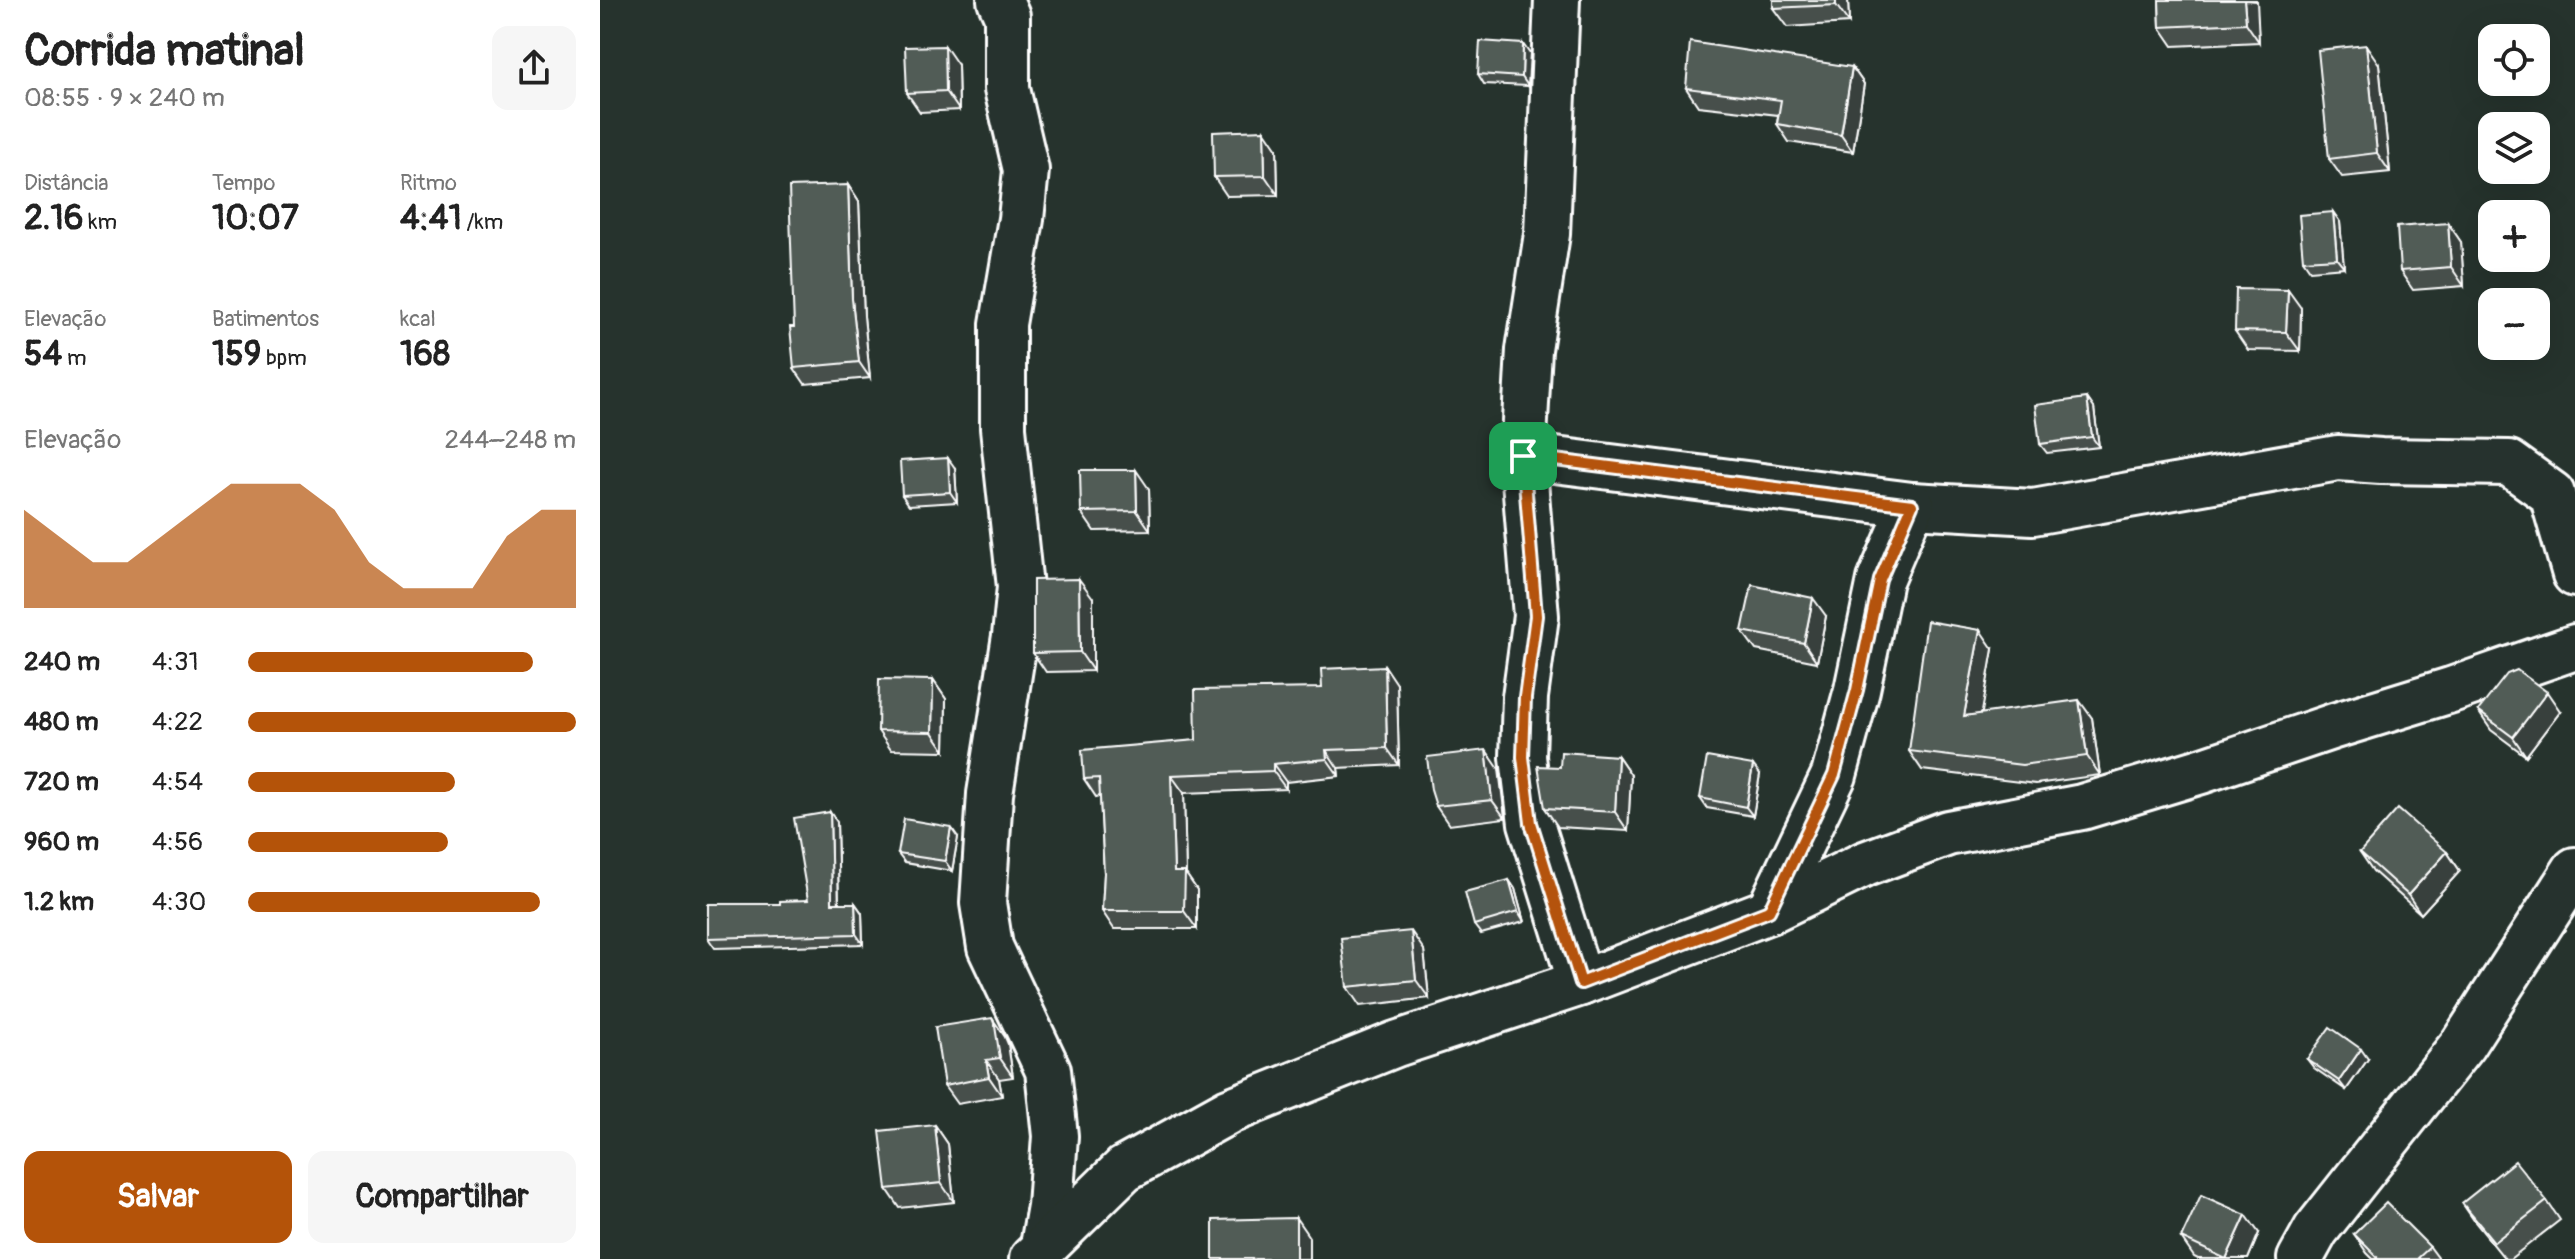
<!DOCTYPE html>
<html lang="pt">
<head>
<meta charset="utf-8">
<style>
	:root { --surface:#fff; --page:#f6f6f6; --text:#222; --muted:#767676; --accent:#b45309 }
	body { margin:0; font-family:Pangolin,sans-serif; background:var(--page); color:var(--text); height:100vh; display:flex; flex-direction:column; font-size:30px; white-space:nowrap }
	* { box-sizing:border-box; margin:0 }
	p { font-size:26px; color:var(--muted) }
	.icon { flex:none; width:44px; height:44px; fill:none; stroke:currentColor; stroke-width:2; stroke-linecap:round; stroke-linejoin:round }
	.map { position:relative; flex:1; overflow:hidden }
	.details { display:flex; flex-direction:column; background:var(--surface); width:600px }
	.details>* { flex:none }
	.controls { position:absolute; left:1878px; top:24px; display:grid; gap:16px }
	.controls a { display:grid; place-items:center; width:72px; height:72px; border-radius:16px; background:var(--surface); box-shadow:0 8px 32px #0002; font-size:40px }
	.pin { position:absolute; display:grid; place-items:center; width:68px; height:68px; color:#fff; margin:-34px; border-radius:16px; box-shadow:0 4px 12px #0006 }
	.round { display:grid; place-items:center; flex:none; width:84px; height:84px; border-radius:16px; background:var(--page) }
	.head { display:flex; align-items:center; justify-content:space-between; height:136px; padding:0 24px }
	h1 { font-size:44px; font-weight:700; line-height:60px }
	.stats { display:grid; grid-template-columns:repeat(3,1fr); gap:12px; height:136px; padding:8px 24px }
	.stats div { display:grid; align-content:center }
	.stats b { font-size:34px; font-weight:700 }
	.stats small { font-size:22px; font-weight:400 }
	.stats p { font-size:22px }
	.chart { height:224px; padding:16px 24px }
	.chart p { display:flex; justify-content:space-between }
	.chart svg { width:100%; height:144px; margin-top:8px; fill:var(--accent); opacity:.7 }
	.primary-button { display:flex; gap:16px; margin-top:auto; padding:16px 24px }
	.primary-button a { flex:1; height:92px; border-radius:16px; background:var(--accent); color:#fff; font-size:32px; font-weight:700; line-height:92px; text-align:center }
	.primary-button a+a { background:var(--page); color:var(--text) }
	ul { padding:0 24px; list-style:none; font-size:26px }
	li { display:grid; grid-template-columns:128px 96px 1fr; align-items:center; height:60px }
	li i { height:20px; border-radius:10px; background:var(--accent) }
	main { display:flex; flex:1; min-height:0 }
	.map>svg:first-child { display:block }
</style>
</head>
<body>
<main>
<section class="details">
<div class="head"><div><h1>Corrida matinal</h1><p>08:55 · 9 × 240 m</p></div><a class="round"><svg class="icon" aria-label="share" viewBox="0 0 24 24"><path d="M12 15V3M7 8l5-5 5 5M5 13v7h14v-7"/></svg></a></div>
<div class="stats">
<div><p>Distância</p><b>2.16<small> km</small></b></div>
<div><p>Tempo</p><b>10:07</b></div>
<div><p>Ritmo</p><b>4:41<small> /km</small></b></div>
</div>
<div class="stats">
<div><p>Elevação</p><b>54<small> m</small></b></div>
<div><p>Batimentos</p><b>159<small> bpm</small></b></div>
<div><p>kcal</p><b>168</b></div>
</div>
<div class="chart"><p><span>Elevação</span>244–248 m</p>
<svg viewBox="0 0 160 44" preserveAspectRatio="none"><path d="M0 44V14L10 22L20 30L30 30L40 22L50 14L60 6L70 6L80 6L90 14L100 30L110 38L120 38L130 38L140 22L150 14L160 14V44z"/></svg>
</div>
<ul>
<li><b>240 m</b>4:31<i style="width:87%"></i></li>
<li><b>480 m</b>4:22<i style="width:100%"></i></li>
<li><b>720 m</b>4:54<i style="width:63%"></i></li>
<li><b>960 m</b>4:56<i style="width:61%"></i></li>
<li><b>1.2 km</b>4:30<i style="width:89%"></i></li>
</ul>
<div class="primary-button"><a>Salvar</a><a>Compartilhar</a></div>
</section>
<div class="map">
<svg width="1975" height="1259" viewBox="0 0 1975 1259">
	<rect width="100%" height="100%" fill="#26332d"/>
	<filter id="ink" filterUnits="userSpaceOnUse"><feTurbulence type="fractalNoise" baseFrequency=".0125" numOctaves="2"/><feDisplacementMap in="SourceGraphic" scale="16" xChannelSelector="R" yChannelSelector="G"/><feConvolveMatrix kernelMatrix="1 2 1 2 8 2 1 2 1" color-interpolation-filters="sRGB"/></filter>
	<g filter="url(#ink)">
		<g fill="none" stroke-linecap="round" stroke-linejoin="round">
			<g stroke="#fff" stroke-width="50">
				<g id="minor">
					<path d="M 400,0 L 407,16 L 407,89 L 426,170 L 421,219 L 403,324 L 403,428 L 420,587 L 415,636 L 390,794 L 383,903 L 390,947 L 448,1070 L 455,1136 L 450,1206 L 443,1246"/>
					<path d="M 957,0 L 947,234 L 929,350 L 923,456 L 936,616 L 925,697 L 923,757 L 931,823 L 981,983"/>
					<path d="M 923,456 L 1312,505 L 1433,512 L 1738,458 L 1781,461 L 1909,463 L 1952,494 L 1975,574"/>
					<path d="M 1169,911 L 1234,775 L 1257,690 L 1280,580 L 1312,505"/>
					<path d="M 432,1259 L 524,1169 L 629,1111 L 796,1044 L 981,983 L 1169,911 L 1265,864 L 1348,833 L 1482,807 L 1601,771 L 1734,726 L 1851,690 L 1975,647"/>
					<path d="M 1700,1259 L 1716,1230 L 1863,1044 L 1975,870"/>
				</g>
			</g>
			<use href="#minor" stroke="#26332d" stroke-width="44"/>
		</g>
		<g fill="#464f4b" stroke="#fff" stroke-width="2">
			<path d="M 1248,0 L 1249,23 L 1187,27 L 1173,8 Z"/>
			<path d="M 1559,0 L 1656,0 L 1659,42 L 1573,46 L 1560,27 Z"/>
			<path d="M 930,54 L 928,86 L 884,84 L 878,74 Z"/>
			<path d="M 1779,64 L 1790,172 L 1742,177 L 1729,159 Z"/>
			<path d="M 358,65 L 359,110 L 320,112 L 307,93 Z"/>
			<path d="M 1252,67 L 1264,84 L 1253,152 L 1189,142 L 1177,124 L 1178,115 L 1098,106 L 1086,88 Z"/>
			<path d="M 677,149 L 678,195 L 627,196 L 614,177 Z"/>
			<path d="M 248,185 L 259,202 L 264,316 L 270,378 L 205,384 L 194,368 L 194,327 Z"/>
			<path d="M 1733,212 L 1740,222 L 1744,267 L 1710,270 L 1703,260 Z"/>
			<path d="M 1848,223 L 1861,242 L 1864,286 L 1813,290 L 1800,271 Z"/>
			<path d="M 1701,308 L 1700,351 L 1648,350 L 1635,331 Z"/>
			<path d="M 1487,398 L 1494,408 L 1499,447 L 1447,453 L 1440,444 Z"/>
			<path d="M 355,468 L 357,502 L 309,505 L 302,495 Z"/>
			<path d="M 549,489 L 550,530 L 494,531 L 481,512 Z"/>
			<path d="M 493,598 L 493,671 L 446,672 L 433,653 Z"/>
			<path d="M 1226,616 L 1217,662 L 1156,650 L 1142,631 Z"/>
			<path d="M 1393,649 L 1381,714 L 1492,718 L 1500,775 L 1436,784 L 1322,770 L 1309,751 Z"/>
			<path d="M 333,680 L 346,699 L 345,751 L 291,750 L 278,731 Z"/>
			<path d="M 797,684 L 799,765 L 738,768 L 739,776 L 686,782 L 686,789 L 584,793 L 586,874 L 597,890 L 597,929 L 514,929 L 502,911 L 504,873 L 500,796 L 496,797 L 484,779 L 596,740 L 722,688 Z"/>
			<path d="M 1878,711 L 1960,711 L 1926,756 L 1891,730 Z"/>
			<path d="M 1018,756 L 1031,775 L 1028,831 L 958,827 L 945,808 L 960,767 Z"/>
			<path d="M 899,769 L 905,818 L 849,825 L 836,806 Z"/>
			<path d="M 1160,774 L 1153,816 L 1107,808 L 1100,798 Z"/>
			<path d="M 237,822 L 239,903 L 255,903 L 262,913 L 263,944 L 115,948 L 108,938 L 180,904 L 208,900 Z"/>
			<path d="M 358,837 L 352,871 L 305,863 L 298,854 Z"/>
			<path d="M 1760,852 L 1847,852 L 1860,871 L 1821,914 L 1773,871 Z"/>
			<path d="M 909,880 L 915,889 L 924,922 L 881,934 L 874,925 Z"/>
			<path d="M 824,950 L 829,998 L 760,1006 L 747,987 Z"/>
			<path d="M 405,1037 L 408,1044 L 413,1077 L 399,1079 L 402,1096 L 357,1104 L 344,1086 Z"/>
			<path d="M 1707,1059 L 1768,1059 L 1746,1090 L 1714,1068 Z"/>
			<path d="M 335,1125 L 348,1144 L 354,1202 L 300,1208 L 287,1189 Z"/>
			<path d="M 1947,1201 L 1960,1220 L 1910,1259 L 1905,1259 L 1875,1222 L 1862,1203 Z"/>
			<path d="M 1659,1233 L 1648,1259 L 1598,1259 L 1594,1257 L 1581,1238 Z"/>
			<path d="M 1754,1234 L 1830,1247 L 1839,1259 L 1773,1259 L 1767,1253 Z"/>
		</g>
		<g fill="#39403d" stroke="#fff" stroke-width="2">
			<path d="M 1236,0 L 1248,0 L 1249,23 L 1236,5 Z"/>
			<path d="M 1644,0 L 1657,1 L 1659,42 L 1646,23 Z"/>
			<path d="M 923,44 L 930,54 L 928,86 L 922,77 Z"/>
			<path d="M 1766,45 L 1779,64 L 1790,172 L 1777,153 Z"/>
			<path d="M 345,46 L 358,65 L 359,110 L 346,91 Z"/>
			<path d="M 1252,67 L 1264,84 L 1253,152 L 1241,135 Z"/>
			<path d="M 664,130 L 677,149 L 678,195 L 665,176 Z"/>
			<path d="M 248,185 L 259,202 L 264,316 L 270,378 L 259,362 L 252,299 Z"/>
			<path d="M 1733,212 L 1740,222 L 1744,267 L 1737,258 Z"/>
			<path d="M 1848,223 L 1861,242 L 1864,286 L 1851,267 Z"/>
			<path d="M 1688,290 L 1701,308 L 1700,351 L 1686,332 Z"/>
			<path d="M 1487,398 L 1494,408 L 1499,447 L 1492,437 Z"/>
			<path d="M 348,458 L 355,468 L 357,502 L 350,492 Z"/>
			<path d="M 536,470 L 549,489 L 550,530 L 537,511 Z"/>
			<path d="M 479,579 L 493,598 L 493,671 L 480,652 Z"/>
			<path d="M 1213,598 L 1226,616 L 1217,662 L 1204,643 Z"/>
			<path d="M 1380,630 L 1393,649 L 1378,735 L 1364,716 Z"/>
			<path d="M 785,666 L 797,684 L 799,765 L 787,748 Z"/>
			<path d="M 333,680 L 346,699 L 345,751 L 332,732 Z"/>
			<path d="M 1947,692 L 1960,711 L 1926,756 L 1913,737 Z"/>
			<path d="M 1479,700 L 1492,718 L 1500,775 L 1487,756 Z"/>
			<path d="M 726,750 L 738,768 L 739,776 L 727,759 Z"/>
			<path d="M 886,750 L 899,769 L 905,818 L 892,800 Z"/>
			<path d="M 1018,756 L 1031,775 L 1028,831 L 1015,812 Z"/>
			<path d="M 673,764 L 686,782 L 686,789 L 673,771 Z"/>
			<path d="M 1153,765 L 1160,774 L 1153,816 L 1146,807 Z"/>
			<path d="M 571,775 L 584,793 L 586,874 L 597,890 L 597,929 L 584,911 L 574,872 Z"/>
			<path d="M 230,812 L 237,822 L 239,913 L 232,903 Z"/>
			<path d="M 351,827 L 358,837 L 352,871 L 345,861 Z"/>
			<path d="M 1847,852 L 1860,871 L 1821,914 L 1808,895 Z"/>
			<path d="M 909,880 L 915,889 L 924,922 L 918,912 Z"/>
			<path d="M 255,903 L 262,913 L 263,944 L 256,934 Z"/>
			<path d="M 811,931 L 824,950 L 829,998 L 816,980 Z"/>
			<path d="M 392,1018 L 405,1037 L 408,1044 L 413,1077 L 400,1058 Z"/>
			<path d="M 1761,1049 L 1768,1059 L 1746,1090 L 1739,1081 Z"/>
			<path d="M 386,1060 L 399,1079 L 402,1096 L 389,1077 Z"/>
			<path d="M 335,1125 L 348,1144 L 354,1202 L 341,1183 Z"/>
			<path d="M 1646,1215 L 1659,1233 L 1648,1259 L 1626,1259 Z"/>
			<path d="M 696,1218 L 709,1237 L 709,1259 L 696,1259 Z"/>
		</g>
		<g fill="#515c57" stroke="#fff" stroke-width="2">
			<path d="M 1173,0 L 1236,0 L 1236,5 L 1173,8 Z"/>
			<path d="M 1559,0 L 1644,0 L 1646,23 L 1560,27 Z"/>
			<path d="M 880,41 L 923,44 L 922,77 L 878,74 Z"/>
			<path d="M 1090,42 L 1252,67 L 1241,135 L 1177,124 L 1181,100 L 1086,88 Z"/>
			<path d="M 1766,45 L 1777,153 L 1729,159 L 1718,50 Z"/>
			<path d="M 345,46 L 346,91 L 307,93 L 305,47 Z"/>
			<path d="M 664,130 L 665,176 L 614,177 L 613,132 Z"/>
			<path d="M 248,185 L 252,299 L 259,362 L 194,368 L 190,327 L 194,327 L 189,187 Z"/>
			<path d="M 1733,212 L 1737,258 L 1703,260 L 1699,215 Z"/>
			<path d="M 1848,223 L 1851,267 L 1800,271 L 1797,227 Z"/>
			<path d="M 1636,289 L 1688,290 L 1686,332 L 1635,331 Z"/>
			<path d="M 1487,398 L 1492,437 L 1440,444 L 1435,405 Z"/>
			<path d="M 348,458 L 350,492 L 302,495 L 300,461 Z"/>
			<path d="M 480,470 L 536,470 L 537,511 L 481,512 Z"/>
			<path d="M 479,579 L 480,652 L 433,653 L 433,580 Z"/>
			<path d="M 1152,585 L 1213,598 L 1204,643 L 1142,631 Z"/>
			<path d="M 1327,621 L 1380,630 L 1364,716 L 1479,700 L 1487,756 L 1422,765 L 1309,751 Z"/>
			<path d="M 785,666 L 787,748 L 726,750 L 727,759 L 673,764 L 673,771 L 571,775 L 574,872 L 585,872 L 584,911 L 502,911 L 504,873 L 499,778 L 484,779 L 482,750 L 596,740 L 595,690 L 722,688 L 721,669 Z"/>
			<path d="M 1917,670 L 1947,692 L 1913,737 L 1878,711 L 1907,674 Z"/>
			<path d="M 279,679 L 333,680 L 332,732 L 278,731 Z"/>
			<path d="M 886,750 L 892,800 L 836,806 L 831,790 L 827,757 Z"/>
			<path d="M 961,752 L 1018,756 L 1015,812 L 945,808 L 938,766 L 960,767 Z"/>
			<path d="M 1107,757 L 1153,765 L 1146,807 L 1100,798 Z"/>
			<path d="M 1798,809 L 1847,852 L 1808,895 L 1760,852 Z"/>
			<path d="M 230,812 L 232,903 L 255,903 L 256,934 L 108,938 L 108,904 L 180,904 L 180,901 L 208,900 L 194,818 Z"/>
			<path d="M 304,819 L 351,827 L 345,861 L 298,854 Z"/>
			<path d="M 909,880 L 918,912 L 874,925 L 865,892 Z"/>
			<path d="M 811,931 L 816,980 L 747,987 L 741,938 Z"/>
			<path d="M 392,1018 L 395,1026 L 400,1058 L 386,1060 L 389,1077 L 344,1086 L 335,1027 Z"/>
			<path d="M 1730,1027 L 1761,1049 L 1739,1081 L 1707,1059 Z"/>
			<path d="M 335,1125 L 341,1183 L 287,1189 L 280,1131 Z"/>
			<path d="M 1915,1161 L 1947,1201 L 1894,1242 L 1862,1203 Z"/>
			<path d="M 1601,1195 L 1646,1215 L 1626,1259 L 1581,1238 Z"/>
			<path d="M 1786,1203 L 1830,1247 L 1817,1259 L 1779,1259 L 1754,1234 Z"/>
			<path d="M 696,1218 L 696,1259 L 613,1259 L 613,1220 Z"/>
		</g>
	</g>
	<g fill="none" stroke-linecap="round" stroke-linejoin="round" filter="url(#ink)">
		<g stroke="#fff" stroke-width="16">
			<path id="route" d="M 923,456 L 1312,505 L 1280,580 L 1257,690 L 1234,775 L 1169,911 L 981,983 L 931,823 L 923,757 L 925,697 L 936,616 Z"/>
		</g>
		<use href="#route" stroke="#b45309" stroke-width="10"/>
	</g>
</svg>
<div class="controls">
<a><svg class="icon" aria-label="locate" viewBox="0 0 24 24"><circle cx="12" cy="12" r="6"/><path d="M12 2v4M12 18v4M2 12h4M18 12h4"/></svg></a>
<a><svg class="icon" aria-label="layers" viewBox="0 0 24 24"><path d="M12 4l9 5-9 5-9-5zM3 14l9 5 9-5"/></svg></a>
<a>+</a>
<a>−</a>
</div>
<div class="pin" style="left:923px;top:456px;background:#1e9e55"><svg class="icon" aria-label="arrive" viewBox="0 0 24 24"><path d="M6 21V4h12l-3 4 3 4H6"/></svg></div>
</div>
</main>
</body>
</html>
